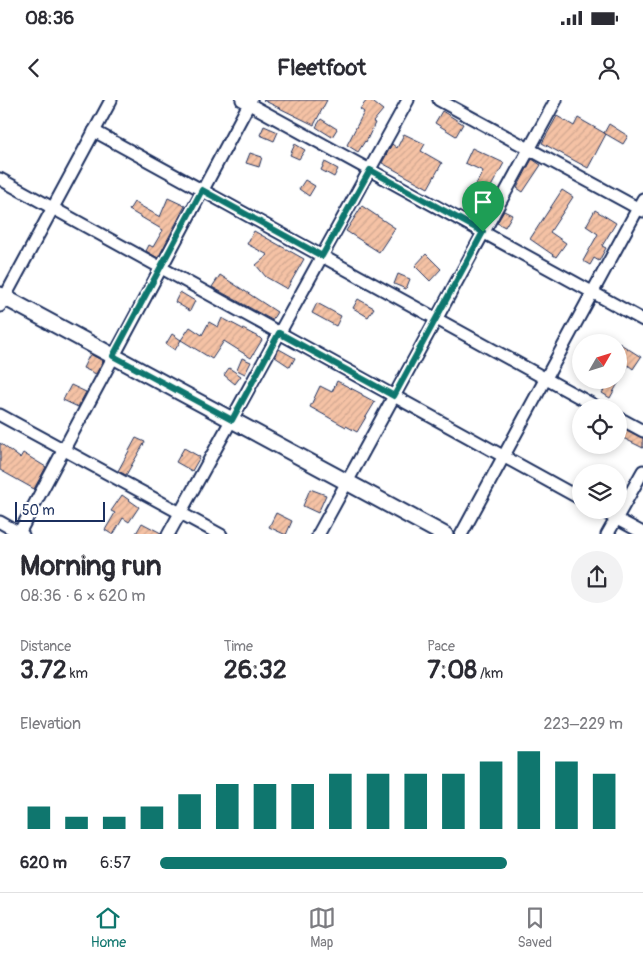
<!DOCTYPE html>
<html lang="en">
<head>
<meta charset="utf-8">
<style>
	:root { --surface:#fff; --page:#f2f2f3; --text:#2b2b33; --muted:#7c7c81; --line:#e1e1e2; --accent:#0f766e }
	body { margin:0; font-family:Pangolin,sans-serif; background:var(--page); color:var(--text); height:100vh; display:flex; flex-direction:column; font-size:19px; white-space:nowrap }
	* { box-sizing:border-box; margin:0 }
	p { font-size:16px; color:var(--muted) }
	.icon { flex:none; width:28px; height:28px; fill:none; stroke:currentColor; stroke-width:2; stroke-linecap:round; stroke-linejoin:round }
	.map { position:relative; height:434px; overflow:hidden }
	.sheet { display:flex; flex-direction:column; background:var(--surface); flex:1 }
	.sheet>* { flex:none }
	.needle { width:32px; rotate:51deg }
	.fabs { position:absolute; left:572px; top:234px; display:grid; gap:10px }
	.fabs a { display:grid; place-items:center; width:55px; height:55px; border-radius:50%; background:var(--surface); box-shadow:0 2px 8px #0003; font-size:25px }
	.scale { position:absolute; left:15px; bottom:12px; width:90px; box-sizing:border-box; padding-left:5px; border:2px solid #1b2f5e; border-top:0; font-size:14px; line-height:18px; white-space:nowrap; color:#1b2f5e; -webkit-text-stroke:4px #fff; paint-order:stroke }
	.pin { position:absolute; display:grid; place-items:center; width:42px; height:42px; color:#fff; margin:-51px -21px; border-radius:50% 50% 50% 0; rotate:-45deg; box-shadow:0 0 5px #0007 }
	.pin .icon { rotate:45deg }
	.round { display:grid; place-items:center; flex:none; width:52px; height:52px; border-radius:26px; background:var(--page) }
	.overview { display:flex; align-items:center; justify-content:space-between; height:85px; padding:0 20px }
	h1 { font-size:28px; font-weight:700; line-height:38px }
	.figures { display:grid; grid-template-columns:repeat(3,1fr); gap:8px; height:85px; padding:5px 20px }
	.figures div { display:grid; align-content:center }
	.figures b { font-size:25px; font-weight:700 }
	.figures small { font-size:14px; font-weight:400 }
	.figures p { font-size:14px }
	.chart { height:140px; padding:10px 20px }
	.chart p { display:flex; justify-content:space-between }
	.chart svg { width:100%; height:90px; margin-top:5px; stroke:var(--accent); stroke-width:6 }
	ul { padding:0 20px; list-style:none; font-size:16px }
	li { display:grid; grid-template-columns:80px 60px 1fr; align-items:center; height:38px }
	li i { height:12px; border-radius:6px; background:var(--accent) }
	.status { display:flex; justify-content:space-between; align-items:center; height:35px; padding:0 25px; background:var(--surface); direction:ltr }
	.status svg { height:14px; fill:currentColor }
	header { display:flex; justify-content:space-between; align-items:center; height:65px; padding:0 20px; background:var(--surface); font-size:22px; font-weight:700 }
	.tabs { display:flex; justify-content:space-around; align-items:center; height:70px; border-top:1px solid var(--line); background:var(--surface); font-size:14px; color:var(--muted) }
	.tabs a { display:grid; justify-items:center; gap:2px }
	.tabs .current { color:var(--accent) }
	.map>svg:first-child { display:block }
</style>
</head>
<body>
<div class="status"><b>08:36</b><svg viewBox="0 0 49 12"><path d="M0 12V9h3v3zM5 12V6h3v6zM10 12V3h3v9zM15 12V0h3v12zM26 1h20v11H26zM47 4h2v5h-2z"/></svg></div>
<header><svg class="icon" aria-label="back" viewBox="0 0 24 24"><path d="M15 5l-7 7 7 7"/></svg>Fleetfoot<svg class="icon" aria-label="person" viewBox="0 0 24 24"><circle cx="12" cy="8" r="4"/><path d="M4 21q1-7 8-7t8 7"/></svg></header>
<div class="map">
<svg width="643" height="435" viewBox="0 0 643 435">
	<defs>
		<pattern id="building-hatch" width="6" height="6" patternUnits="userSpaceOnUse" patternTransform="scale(1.25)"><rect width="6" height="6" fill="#f5c2a5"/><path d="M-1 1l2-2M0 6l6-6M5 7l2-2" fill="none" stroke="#d1a790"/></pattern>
	</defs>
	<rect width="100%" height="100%" fill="#fff"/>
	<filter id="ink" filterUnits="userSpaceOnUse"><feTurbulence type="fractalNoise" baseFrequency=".02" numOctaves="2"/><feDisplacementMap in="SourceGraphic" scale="10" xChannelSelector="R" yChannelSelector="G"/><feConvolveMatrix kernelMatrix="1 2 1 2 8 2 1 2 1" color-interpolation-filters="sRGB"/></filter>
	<g filter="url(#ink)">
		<g fill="url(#building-hatch)" stroke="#1b2f5e">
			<path d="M 263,0 L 327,0 L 314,25 Z"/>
			<path d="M 367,0 L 370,0 L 383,10 L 373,22 L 375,23 L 366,42 L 365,41 L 358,52 L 347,45 L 364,12 L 360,9 Z"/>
			<path d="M 442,11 L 463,24 L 456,36 L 435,23 Z"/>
			<path d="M 557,16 L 574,26 L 578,18 L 606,34 L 588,68 L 542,43 Z"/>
			<path d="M 321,19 L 337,29 L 332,37 L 316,27 Z"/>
			<path d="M 609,24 L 628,36 L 623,44 L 604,33 Z"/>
			<path d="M 264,26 L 278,32 L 274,41 L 260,35 Z"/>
			<path d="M 404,34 L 425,44 L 421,51 L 442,63 L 428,88 L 382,63 L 392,44 L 397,48 Z"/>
			<path d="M 295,44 L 305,50 L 299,59 L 290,55 Z"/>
			<path d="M 472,48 L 504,63 L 477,112 L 465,105 L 483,71 L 465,63 Z"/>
			<path d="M 250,53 L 262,57 L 259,67 L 246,63 Z"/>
			<path d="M 532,59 L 541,65 L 523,92 L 517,88 Z"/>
			<path d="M 325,62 L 338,69 L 334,77 L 321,70 Z"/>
			<path d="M 305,80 L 315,86 L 309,96 L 299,89 Z"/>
			<path d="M 562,90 L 573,97 L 550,132 L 566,143 L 556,157 L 530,139 Z"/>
			<path d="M 168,98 L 185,106 L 158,158 L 146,151 L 149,145 L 153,147 L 163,130 L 129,110 L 134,102 L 160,117 Z"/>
			<path d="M 362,106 L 395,128 L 379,152 L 346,131 Z"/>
			<path d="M 595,110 L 616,123 L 602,146 L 606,148 L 599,161 L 594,158 L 590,165 L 583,161 L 598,134 L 586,126 Z"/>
			<path d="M 504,111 L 512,115 L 505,127 L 497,123 Z"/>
			<path d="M 254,131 L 304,159 L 287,189 L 266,177 L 256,165 L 268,155 L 247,144 Z"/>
			<path d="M 426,154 L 441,169 L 430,181 L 415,166 Z"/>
			<path d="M 398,174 L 410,179 L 406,189 L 394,184 Z"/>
			<path d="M 220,175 L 277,212 L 272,220 L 212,187 Z"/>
			<path d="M 180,192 L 195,201 L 190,211 L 175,202 Z"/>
			<path d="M 358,199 L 374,208 L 368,217 L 353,208 Z"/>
			<path d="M 317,203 L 341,216 L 336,226 L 312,213 Z"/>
			<path d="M 222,218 L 260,238 L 262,240 L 251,258 L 224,241 L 212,259 L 181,240 L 190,227 L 202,235 L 209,222 L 218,227 Z"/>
			<path d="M 172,234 L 181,240 L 175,250 L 166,244 Z"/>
			<path d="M 619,243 L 641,257 L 633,269 L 628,265 L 610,298 L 602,293 L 610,280 L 619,280 Z"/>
			<path d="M 279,249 L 295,258 L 290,267 L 275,257 Z"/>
			<path d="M 90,254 L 103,261 L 96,274 L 83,268 Z"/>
			<path d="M 242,258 L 251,262 L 245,274 L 237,270 Z"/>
			<path d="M 229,268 L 241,276 L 235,284 L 224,275 Z"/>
			<path d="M 337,281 L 362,294 L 362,295 L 375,302 L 357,332 L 346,326 L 346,327 L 310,307 L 320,286 L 332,292 Z"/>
			<path d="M 71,285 L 86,292 L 78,307 L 63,300 Z"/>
			<path d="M 619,326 L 643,338 L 643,348 L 619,336 Z"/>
			<path d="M 136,338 L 145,342 L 126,375 L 118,371 Z"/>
			<path d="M 0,343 L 20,358 L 23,353 L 46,367 L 34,389 L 0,370 Z"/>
			<path d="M 184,348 L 200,357 L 192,371 L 176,362 Z"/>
			<path d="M 310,389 L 326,395 L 318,413 L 303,406 Z"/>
			<path d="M 122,395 L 139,407 L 129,422 L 123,418 L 113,435 L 105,430 L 115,413 L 111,411 Z"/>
			<path d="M 276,413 L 292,421 L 286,435 L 269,427 Z"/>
			<path d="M 142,423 L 161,433 L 161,435 L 135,435 Z"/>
		</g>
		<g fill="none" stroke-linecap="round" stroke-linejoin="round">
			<g stroke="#1b2f5e" stroke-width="15">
				<g id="minor">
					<path d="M 242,0 L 643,220"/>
					<path d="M 439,0 L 643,111"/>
					<path d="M 94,31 L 599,308"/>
					<path d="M 0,79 L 581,399"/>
					<path d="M 0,206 L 111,0"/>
					<path d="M 0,315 L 221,435"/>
					<path d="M 619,318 L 643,331"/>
					<path d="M 600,410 L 643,433"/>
					<path d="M 0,422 L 23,435"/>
					<path d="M 18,435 L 251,0"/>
					<path d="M 168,435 L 408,0"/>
					<path d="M 318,435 L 556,0"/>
					<path d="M 461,435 L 643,99"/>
					<path d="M 607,435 L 643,371"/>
				</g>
			</g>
			<g stroke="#1b2f5e" stroke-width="19">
				<path id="tertiary" d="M 0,195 L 445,435"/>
			</g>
			<use href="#minor" stroke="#fff" stroke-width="11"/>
			<use href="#tertiary" stroke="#fff" stroke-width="15"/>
		</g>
	</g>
	<g fill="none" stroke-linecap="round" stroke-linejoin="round" filter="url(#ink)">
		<g stroke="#fff" stroke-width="10">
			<path id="route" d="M 370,70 L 483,132 L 394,296 L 279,233 L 232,320 L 113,256 L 202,90 L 322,156 Z"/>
		</g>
		<use href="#route" stroke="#0f766e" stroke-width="6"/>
	</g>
</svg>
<div class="fabs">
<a><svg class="needle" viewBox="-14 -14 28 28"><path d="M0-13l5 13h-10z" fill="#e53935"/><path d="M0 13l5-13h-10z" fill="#7c7c81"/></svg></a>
<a><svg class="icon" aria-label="locate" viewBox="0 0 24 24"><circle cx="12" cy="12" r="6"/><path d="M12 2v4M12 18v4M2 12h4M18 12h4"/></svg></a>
<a><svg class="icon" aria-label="layers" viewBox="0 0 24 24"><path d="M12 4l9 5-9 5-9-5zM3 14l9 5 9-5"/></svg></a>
</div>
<div class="scale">50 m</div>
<div class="pin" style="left:483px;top:132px;background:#1e9e55"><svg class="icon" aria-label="arrive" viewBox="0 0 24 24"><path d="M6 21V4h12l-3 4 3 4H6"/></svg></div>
</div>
<section class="sheet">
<div class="overview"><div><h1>Morning run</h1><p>08:36 · 6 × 620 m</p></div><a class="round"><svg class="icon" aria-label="share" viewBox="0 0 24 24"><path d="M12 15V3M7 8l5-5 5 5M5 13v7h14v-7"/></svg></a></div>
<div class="figures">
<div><p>Distance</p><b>3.72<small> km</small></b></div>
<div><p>Time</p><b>26:32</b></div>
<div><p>Pace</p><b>7:08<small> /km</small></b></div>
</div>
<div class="chart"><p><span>Elevation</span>223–229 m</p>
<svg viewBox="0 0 160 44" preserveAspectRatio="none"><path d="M5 44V33M15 44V38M25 44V38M35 44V33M45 44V27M55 44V22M65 44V22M75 44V22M85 44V17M95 44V17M105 44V17M115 44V17M125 44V11M135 44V6M145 44V11M155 44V17"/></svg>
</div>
<ul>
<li><b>620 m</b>6:57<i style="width:75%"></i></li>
</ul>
</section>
<nav class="tabs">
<a class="current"><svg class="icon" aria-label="home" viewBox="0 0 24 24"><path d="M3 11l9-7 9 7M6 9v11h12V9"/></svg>Home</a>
<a><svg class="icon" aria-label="map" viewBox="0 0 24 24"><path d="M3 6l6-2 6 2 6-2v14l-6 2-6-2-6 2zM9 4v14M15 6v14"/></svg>Map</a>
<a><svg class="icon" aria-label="saved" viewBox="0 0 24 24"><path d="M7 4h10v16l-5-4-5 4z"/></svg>Saved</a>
</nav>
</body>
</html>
